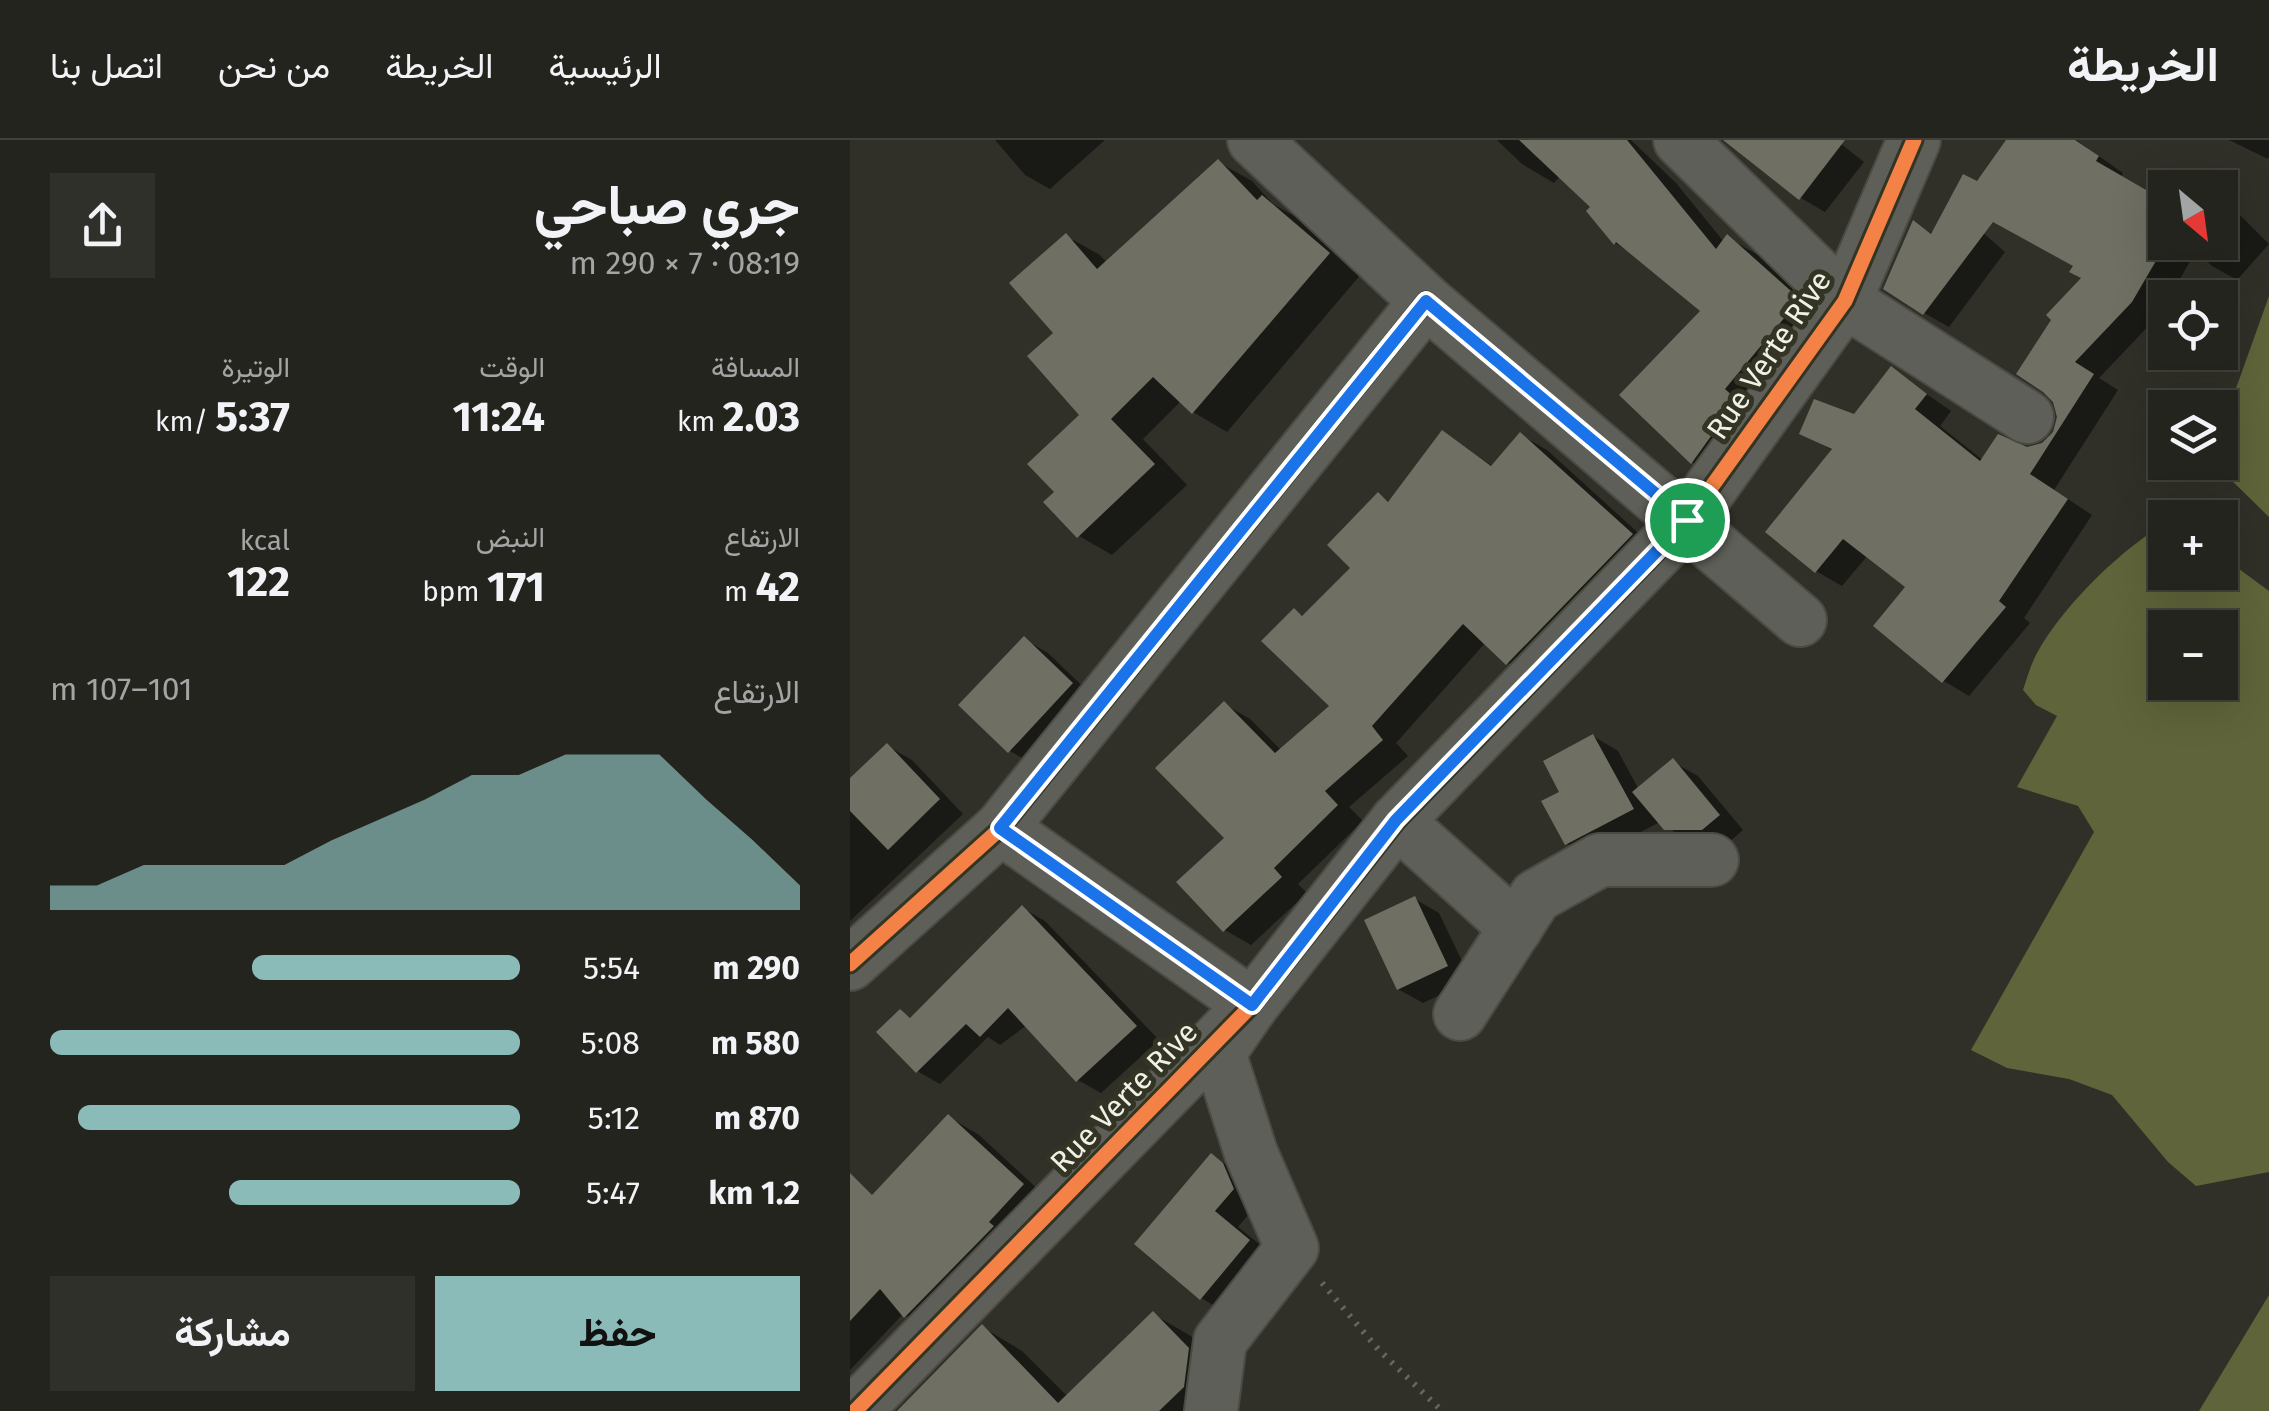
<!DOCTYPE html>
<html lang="ar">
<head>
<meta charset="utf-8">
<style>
	:root { --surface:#24241e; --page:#30302b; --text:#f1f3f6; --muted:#a3a4a4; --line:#41413c; --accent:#8bbbb9 }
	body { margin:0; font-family:"Fira Sans",Vazirmatn,sans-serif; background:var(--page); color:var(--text); direction:rtl; height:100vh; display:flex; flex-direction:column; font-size:38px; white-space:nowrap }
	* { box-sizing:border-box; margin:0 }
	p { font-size:32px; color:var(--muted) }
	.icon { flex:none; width:55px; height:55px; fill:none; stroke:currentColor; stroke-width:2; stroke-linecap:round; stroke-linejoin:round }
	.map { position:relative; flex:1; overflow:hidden; direction:ltr }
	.panel { display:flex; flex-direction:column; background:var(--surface); width:850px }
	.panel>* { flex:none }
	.needle { width:65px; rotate:151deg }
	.tools { position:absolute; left:1298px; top:30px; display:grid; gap:20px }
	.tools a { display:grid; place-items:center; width:90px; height:90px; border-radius:0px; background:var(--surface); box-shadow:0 10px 40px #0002,0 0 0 2px var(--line); font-size:50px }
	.pin { position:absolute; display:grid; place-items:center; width:85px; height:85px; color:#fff; margin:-42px; border:5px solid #fff; border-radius:50%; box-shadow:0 2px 10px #0007 }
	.round { display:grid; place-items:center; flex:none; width:105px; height:105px; border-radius:0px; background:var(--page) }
	.headline { display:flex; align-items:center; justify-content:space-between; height:170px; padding:0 50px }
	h1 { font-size:55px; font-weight:700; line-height:75px }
	.stats { display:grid; grid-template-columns:repeat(3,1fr); gap:15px; height:170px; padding:10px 50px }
	.stats div { display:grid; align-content:center }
	.stats b { font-size:42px; font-weight:700 }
	.stats small { font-size:28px; font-weight:400 }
	.stats p { font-size:28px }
	.chart { height:280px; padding:20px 50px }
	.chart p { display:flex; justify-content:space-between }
	.chart svg { width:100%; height:180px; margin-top:10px; fill:var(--accent); opacity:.7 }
	.button { display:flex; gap:20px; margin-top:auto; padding:20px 50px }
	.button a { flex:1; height:115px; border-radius:0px; background:var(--accent); color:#111; font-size:40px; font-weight:700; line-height:115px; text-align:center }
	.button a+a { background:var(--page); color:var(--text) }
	ul { padding:0 50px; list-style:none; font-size:32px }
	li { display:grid; grid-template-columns:160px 120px 1fr; align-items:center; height:75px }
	li i { height:25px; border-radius:12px; background:var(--accent) }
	header { display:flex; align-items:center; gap:60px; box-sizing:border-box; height:140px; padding:0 50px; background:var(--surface); border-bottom:2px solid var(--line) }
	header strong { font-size:48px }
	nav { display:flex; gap:55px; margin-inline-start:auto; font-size:35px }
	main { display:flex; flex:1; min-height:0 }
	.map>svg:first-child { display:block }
</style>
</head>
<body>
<header>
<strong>الخريطة</strong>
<nav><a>الرئيسية</a><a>الخريطة</a><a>من نحن</a><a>اتصل بنا</a></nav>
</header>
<main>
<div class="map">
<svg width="1419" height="1271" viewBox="0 0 1419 1271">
	<rect width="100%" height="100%" fill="#303028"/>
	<g fill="#5f643a" fill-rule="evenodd">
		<path d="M 1419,156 L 1419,377 L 1371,330 L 1374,282 Z"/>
		<path d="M 1308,388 L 1315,389 L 1315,432 L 1370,432 L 1370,415 L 1419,451 L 1419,1032 L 1346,1046 L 1318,1022 L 1262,955 L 1219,939 L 1157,928 L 1121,910 L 1244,692 L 1228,666 L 1167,647 L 1207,576 L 1186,565 L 1173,550 C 1177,538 1181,524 1187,513 C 1212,468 1265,415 1308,388 ZM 1315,488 L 1370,488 L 1370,542 L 1315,542 Z"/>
		<path d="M 1419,1155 L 1419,1271 L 1349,1271 Z"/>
	</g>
	<g fill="#0007">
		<path d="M 145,0 L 255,0 L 200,49 L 175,35 Z"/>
		<path d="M 647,0 L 781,0 L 826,43 L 874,102 L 878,98 L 910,116 L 981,179 L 874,340 L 842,322 L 772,255 L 853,171 L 784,114 L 765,103 L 744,67 L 710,36 L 704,43 L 672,24 Z"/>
		<path d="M 903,0 L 986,0 L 1014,22 L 975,72 L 951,58 Z"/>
		<path d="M 1159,0 L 1226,0 L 1273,33 L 1270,38 L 1315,102 L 1370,102 L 1370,63 L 1388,73 L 1419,104 L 1387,140 L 1362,126 L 1346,111 L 1319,158 L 1315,158 L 1309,175 L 1249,238 L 1268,250 L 1204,350 L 1242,375 L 1174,478 L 1180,483 L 1119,556 L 1094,541 L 1058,447 L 1018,415 L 992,446 L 966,431 L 984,311 L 952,293 L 1005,277 L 1042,230 L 1101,271 L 1090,286 L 1134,321 L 1193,305 L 1205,294 L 1235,138 Z"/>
		<path d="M 1379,0 L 1419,0 L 1419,16 L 1418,19 Z"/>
		<path d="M 368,22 L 402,41 L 423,64 L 446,77 L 512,133 L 377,292 L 343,272 L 331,261 L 293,299 L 337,345 L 262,415 L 229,396 L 207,352 L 232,275 L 207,193 L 216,96 L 250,115 L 257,123 Z"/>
		<path d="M 1064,83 L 1084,95 L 1122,83 L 1155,112 L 1099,187 L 1074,173 Z"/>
		<path d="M 593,293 L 644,327 L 671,295 L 697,310 L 807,410 L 684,538 L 658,523 L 636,502 L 546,603 L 558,616 L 499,667 L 513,681 L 448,744 L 457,753 L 401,805 L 375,790 L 378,698 L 374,564 L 400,579 L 432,611 L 483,566 L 444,471 L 455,477 L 504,428 L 528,355 L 541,363 Z"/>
		<path d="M 174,499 L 198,513 L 246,559 L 184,625 L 160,611 Z"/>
		<path d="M 743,596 L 768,611 L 789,650 L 823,622 L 848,636 L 893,690 L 878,703 L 841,703 L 810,682 L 741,718 L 716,703 L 712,653 Z"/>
		<path d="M 37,606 L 62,620 L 113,674 L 0,781 L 0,642 Z"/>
		<path d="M 565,759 L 589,773 L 621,840 L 573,863 L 548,849 Z"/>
		<path d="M 172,768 L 195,781 L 309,900 L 251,953 L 228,940 L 177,885 L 150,905 L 138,897 L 90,944 L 67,931 L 50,872 L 63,879 Z"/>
		<path d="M 99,977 L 129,995 L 203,1063 L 85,1194 L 53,1174 L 0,1230 L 0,1068 L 15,1051 L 25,1057 Z"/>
		<path d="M 361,1016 L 386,1030 L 407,1064 L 388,1087 L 423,1115 L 375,1172 L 351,1158 Z"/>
		<path d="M 303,1174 L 344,1198 L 378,1233 L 373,1271 L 50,1271 L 132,1187 L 172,1211 L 218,1257 Z"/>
	</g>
	<g fill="#6f6f63">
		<path d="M 669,0 L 777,0 L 866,109 L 877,94 L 950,159 L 875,249 L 887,260 L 841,324 L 769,255 L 850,171 L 766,102 L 764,105 L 736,71 L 740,67 Z"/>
		<path d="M 873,0 L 995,0 L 949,60 Z"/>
		<path d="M 1156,0 L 1225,0 L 1249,16 L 1246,21 L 1315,61 L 1317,102 L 1282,162 L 1225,222 L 1244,234 L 1180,334 L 1218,359 L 1149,461 L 1156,467 L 1092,543 L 1023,486 L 1055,447 L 993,399 L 965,433 L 915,392 L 982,309 L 949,294 L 964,259 L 1004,274 L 1041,226 L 1077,254 L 1065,269 L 1130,321 L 1148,294 L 1177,307 L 1192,303 L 1203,292 L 1207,277 L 1203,262 L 1193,252 L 1166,234 L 1201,180 L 1196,175 L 1231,138 L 1219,132 L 1223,126 L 1143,82 L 1073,175 L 1033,149 L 1063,80 L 1081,94 L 1113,34 L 1127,41 Z"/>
		<path d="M 368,19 L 407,60 L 412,55 L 480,113 L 342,274 L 303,237 L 261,279 L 305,324 L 227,398 L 193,362 L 204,352 L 177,324 L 229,275 L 177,216 L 203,193 L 159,143 L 216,93 L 247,129 Z"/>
		<path d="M 592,290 L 641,326 L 670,292 L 783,394 L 656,525 L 613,484 L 522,586 L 533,600 L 475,651 L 488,665 L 424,728 L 432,737 L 373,792 L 326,742 L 374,698 L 305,628 L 374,561 L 425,613 L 479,566 L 411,501 L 444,468 L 452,476 L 500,428 L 477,405 L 528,352 L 538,362 Z"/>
		<path d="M 174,496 L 223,543 L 158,613 L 108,565 Z"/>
		<path d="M 743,594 L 784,669 L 715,705 L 691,661 L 709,652 L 693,621 Z"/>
		<path d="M 37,603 L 90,659 L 38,710 L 0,671 L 0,638 Z"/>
		<path d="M 823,618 L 870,675 L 852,690 L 814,690 L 782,652 Z"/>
		<path d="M 565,756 L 598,826 L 547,850 L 514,780 Z"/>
		<path d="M 172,765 L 287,886 L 226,942 L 158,868 L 130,897 L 116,884 L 66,933 L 26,892 L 50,869 L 60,878 Z"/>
		<path d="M 98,974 L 174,1044 L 139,1082 L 144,1086 L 54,1178 L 30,1149 L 0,1181 L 0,1033 L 22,1055 Z"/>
		<path d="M 361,1013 L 373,1023 L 384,1049 L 365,1071 L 400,1100 L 350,1160 L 284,1104 Z"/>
		<path d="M 303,1171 L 339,1208 L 334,1247 L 309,1271 L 47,1271 L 132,1184 L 208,1263 Z"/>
	</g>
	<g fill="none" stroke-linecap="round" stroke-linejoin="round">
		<g stroke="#4b4b44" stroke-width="56">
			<g id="minor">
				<path d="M 404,0 L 576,161 L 950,480"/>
				<path d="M 830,0 L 995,161 L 1177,277"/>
				<path d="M 547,681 L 666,788"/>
				<path d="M 151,688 L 402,865 L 369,913 L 401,1013 L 442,1108 L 370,1201 L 361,1271"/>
				<path d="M 0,824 L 151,688 L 576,161"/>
				<path d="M 610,874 L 686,756 L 750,720 L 862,720"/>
				<path d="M 5,1271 L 402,865 L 547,681 L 837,381 L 995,161 L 1064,0"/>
			</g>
		</g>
		<path stroke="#666660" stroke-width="6" stroke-dasharray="2.5 8" stroke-linecap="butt" d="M 472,1143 L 528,1209 L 592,1271"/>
		<use href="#minor" stroke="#5e5f58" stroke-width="52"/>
		<g stroke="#333424" stroke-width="21">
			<g id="cycleway">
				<path d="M 0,824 L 151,688 L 576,161"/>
				<path d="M 5,1271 L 402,865 L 547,681 L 837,381 L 995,161 L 1064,0"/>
			</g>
		</g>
		<use href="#cycleway" stroke="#f48246" stroke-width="15"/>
	</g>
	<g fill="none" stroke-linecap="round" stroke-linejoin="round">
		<g stroke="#fff" stroke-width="20">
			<path id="route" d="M 576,161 L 837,380 L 546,680 L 402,865 L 150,688 Z"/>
		</g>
		<use href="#route" stroke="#1a73e8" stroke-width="12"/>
	</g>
	<g text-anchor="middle" stroke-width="10" stroke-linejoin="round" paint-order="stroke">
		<g font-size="30" fill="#eff1e6" stroke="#333424">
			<text transform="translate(919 215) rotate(-56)" y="10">Rue Verte Rive</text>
			<text transform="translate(274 957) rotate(-46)" y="10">Rue Verte Rive</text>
		</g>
	</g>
</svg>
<div class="tools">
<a><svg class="needle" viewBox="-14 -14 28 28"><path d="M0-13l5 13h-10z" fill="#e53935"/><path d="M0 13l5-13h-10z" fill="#a3a4a4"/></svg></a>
<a><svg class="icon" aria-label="locate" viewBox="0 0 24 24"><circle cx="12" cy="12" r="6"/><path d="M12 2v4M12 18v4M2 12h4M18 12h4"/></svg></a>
<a><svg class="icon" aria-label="layers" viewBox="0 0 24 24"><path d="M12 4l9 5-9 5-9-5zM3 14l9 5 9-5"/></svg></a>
<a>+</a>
<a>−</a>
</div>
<div class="pin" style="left:837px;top:380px;background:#1e9e55"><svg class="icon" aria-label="arrive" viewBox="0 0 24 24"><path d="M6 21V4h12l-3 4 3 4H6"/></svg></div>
</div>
<section class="panel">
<div class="headline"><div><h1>جري صباحي</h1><p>08:19 · 7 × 290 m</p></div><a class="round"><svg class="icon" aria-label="share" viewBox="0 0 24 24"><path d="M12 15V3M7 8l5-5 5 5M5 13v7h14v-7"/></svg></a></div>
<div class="stats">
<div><p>المسافة</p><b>2.03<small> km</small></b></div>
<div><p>الوقت</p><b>11:24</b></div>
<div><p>الوتيرة</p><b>5:37<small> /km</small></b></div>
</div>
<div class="stats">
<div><p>الارتفاع</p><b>42<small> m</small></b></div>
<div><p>النبض</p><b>171<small> bpm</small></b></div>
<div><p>kcal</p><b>122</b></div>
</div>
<div class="chart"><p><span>الارتفاع</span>101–107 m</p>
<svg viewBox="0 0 160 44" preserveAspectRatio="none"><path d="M0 44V38L10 38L20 33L30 33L40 33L50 33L60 27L70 22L80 17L90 11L100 11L110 6L120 6L130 6L140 17L150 27L160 38V44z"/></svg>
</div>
<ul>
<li><b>290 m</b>5:54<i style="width:57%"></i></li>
<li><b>580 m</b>5:08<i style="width:100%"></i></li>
<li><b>870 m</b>5:12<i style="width:94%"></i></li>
<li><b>1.2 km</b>5:47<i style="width:62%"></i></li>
</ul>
<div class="button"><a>حفظ</a><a>مشاركة</a></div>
</section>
</main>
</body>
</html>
